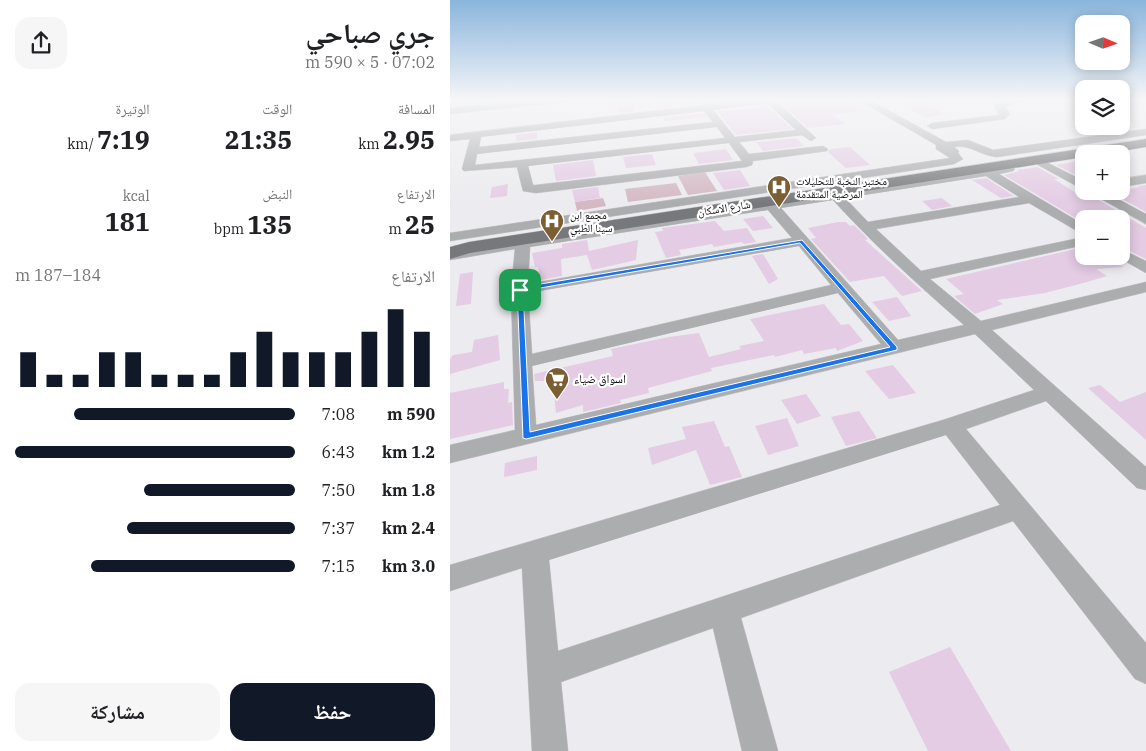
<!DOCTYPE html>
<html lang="ar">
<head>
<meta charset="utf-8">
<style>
	:root { --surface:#fff; --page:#f6f6f6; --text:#202124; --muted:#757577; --accent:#111827 }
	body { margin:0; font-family:"IBM Plex Serif","Noto Naskh Arabic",serif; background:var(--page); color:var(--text); direction:rtl; height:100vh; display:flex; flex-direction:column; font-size:19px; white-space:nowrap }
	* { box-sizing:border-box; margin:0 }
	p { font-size:16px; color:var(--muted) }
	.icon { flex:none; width:28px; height:28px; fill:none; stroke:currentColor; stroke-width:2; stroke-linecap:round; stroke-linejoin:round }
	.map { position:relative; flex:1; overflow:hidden; direction:ltr }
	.sheet { display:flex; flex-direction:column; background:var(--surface); width:450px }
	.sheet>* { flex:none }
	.needle { width:32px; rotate:92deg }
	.buttons { position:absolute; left:625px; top:15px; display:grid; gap:10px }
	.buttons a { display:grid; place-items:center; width:55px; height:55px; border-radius:10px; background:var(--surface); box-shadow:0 2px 12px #0003; font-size:25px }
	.pin { position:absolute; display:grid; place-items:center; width:42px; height:42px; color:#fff; margin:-21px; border-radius:10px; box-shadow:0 2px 8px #0006 }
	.round { display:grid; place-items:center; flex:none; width:52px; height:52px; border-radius:15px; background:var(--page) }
	.head { display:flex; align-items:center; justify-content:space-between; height:85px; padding:0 15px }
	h1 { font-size:28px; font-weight:800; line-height:38px }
	.stats { display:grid; grid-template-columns:repeat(3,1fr); gap:8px; height:85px; padding:5px 15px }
	.stats div { display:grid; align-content:center }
	.stats b { font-size:25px; font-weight:800 }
	.stats small { font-size:14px; font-weight:400 }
	.stats p { font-size:14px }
	.chart { height:140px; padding:10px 15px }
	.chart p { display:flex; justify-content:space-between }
	.chart svg { width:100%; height:90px; margin-top:5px; stroke:var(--accent); stroke-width:6 }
	.primary-button { display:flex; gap:10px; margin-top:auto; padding:10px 15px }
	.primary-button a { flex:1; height:58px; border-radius:15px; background:var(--accent); color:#fff; font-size:20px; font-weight:800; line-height:58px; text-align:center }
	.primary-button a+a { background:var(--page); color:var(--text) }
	ul { padding:0 15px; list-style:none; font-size:16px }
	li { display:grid; grid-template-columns:80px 60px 1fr; align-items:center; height:38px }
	li i { height:12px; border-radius:6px; background:var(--accent) }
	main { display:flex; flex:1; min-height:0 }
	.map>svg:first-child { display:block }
</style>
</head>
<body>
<main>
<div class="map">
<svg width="696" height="751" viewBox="0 0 696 751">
	<rect width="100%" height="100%" fill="#ecebef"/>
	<g fill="#d4b9c3">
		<path d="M 255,172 L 267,191 L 238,195 L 228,176 Z"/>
		<path d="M 226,183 L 232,195 L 178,202 L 175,189 Z"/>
		<path d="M 153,198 L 156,206 L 127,211 L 125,202 Z"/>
	</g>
	<g fill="#e4cce4">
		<path d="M 221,99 L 224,103 L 258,99 L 260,102 L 208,109 L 203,101 Z"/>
		<path d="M 336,99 L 391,99 L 410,111 L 383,115 L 396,124 L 358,128 L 330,103 Z"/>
		<path d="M 444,99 L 467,99 L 494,114 L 475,118 Z"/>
		<path d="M 162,101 L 182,101 L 186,107 L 182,112 L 169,113 Z"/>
		<path d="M 316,105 L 342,129 L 286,135 L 267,111 L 298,109 L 296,108 Z"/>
		<path d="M 253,113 L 256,117 L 214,121 L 213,118 Z"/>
		<path d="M 87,132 L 87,139 L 66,141 L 66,135 Z"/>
		<path d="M 346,138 L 354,146 L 313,151 L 307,143 L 300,143 Z"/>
		<path d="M 400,147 L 420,165 L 396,168 L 378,152 L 380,149 Z"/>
		<path d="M 276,149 L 283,160 L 249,164 L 243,153 Z"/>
		<path d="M 202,154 L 206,165 L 176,168 L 173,157 Z"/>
		<path d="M 143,160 L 146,176 L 106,181 L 103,165 Z"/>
		<path d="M 634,160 L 634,175 L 628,176 L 606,165 Z"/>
		<path d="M 587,167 L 609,179 L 604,179 L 634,198 L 642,196 L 696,228 L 696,259 L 671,247 L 671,219 L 634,219 L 634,223 L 554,175 L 569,171 L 567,170 Z"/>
		<path d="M 290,170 L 300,186 L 274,190 L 263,173 Z"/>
		<path d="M 536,178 L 564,196 L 551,198 L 522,180 Z"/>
		<path d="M 58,184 L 57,196 L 40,198 L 42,187 Z"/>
		<path d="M 696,185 L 696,212 L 661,193 L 690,187 L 688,186 Z"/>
		<path d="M 148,187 L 150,198 L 125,202 L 122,190 Z"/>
		<path d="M 492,198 L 502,206 L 482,210 L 472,201 Z"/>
		<path d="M 313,216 L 323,228 L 303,231 L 293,219 Z"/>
		<path d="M 265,221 L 274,231 L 297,228 L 306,242 L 294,244 L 292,242 L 264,247 L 262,244 L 229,250 L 231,255 L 216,258 L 205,232 L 213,231 L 212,228 Z"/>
		<path d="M 388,222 L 396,222 L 400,226 L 404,225 L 418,239 L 415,240 L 472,291 L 452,296 L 434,276 L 400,282 L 361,239 L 366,238 L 358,228 Z"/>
		<path d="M 137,240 L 139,251 L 188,240 L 186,260 L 142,270 L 137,255 L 111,259 L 112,276 L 90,280 L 88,267 L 85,267 L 82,253 L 112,248 L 112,244 Z"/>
		<path d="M 634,247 L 634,256 L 664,256 L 677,264 L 671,265 L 674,267 L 646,269 L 657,276 L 637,282 L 595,293 L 547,300 L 553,304 L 525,314 L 504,296 L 514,294 L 496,279 Z"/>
		<path d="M 313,254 L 328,279 L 319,284 L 302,256 Z"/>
		<path d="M 23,272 L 21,304 L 6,306 L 10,274 Z"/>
		<path d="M 447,297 L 461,316 L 439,321 L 422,302 Z"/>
		<path d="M 374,304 L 391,325 L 399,324 L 413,341 L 387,351 L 386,348 L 354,354 L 352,350 L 325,357 L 324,355 L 261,368 L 262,371 L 198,388 L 199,393 L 170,400 L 171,403 L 133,412 L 133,405 L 106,413 L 103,381 L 85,381 L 84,374 L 163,356 L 161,349 L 219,337 L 249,333 L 259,357 L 291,349 L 289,346 L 314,341 L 300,319 Z"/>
		<path d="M 48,335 L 50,360 L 0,374 L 0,359 L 3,355 L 22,352 L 24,340 Z"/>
		<path d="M 443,365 L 466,393 L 439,399 L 415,371 Z"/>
		<path d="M 54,382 L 54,389 L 59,389 L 58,403 L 62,402 L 63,425 L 0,439 L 0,393 Z"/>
		<path d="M 650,385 L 670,402 L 696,392 L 696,440 L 638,388 Z"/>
		<path d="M 356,394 L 371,416 L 347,424 L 331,400 Z"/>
		<path d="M 409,411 L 427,438 L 396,446 L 381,417 Z"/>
		<path d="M 337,418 L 349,446 L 318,455 L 305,426 Z"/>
		<path d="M 264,421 L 275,447 L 279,446 L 292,477 L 260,485 L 246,450 L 202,465 L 198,448 L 236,439 L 232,427 Z"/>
		<path d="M 87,456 L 87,470 L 54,477 L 55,463 Z"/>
		<path d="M 500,647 L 561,751 L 478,751 L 439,672 Z"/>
	</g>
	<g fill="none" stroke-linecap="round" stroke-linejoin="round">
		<g stroke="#c8c7cb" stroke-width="1">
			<g id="minor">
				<path d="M 89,99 L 120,99 L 116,102 L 0,114 L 0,108 Z"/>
				<path d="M 306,99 L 334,99 L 327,102 L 366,138 L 361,141 L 352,135 L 289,142 L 299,154 L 373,146 L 378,149 L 377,151 L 303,161 L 302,165 L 296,167 L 86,193 L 73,191 L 67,167 L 14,171 L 12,169 L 20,139 L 0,141 L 0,135 ZM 317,103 L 346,130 L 285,137 L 263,110 ZM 254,111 L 263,122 L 29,147 L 31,137 ZM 267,127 L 275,138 L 25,165 L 27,154 ZM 279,143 L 292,161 L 86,185 L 83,185 L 78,166 Z"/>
				<path d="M 407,99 L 418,99 L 496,142 L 518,140 L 543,150 L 696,129 L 696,135 L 547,157 C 531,156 520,144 504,147 L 509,151 L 508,153 L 513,159 L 504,164 L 0,241 L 0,233 L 500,158 L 486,149 L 486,145 Z"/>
				<path d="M 564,99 L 571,99 L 572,101 L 555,107 L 560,114 L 555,119 L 482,129 L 477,126 L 482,123 L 549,115 L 544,105 L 546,103 Z"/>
				<path d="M 592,160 L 634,181 L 634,190 L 588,165 L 586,163 Z"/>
				<path d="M 559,166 L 565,169 L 563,171 L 549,174 L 634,225 L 634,235 L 579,203 L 426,229 L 471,271 L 634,237 L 634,245 L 480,279 L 531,321 L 696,282 L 696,292 L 542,330 L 696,467 L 696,490 L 687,488 L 596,401 L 516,429 L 696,643 L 696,684 L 685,679 L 563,521 L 291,618 L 328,751 L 292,751 L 263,628 L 111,682 L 118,751 L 82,751 L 72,568 L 0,591 L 0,565 L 493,420 L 584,390 L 525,334 L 0,463 L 0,445 L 65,430 L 61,290 L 65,249 L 0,260 L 0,250 ZM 536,176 L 569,197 L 418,222 L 395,198 ZM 383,200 C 424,245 468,285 514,325 L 448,340 L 331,208 ZM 318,210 L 342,238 L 78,284 L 80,247 ZM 349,246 L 381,285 L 82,354 L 78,293 ZM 388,293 L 431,344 L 86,425 L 82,366 ZM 496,435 L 550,505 L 108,651 L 99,560 Z"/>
				<path d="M 696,175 L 696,183 L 671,187 L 671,179 Z"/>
				<path d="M 637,191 L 653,191 L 696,214 L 696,224 Z"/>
				<path d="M 671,249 L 696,261 L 696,273 L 666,256 L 671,256 Z"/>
			</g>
		</g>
		<g stroke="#c8c7cb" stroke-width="1">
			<path id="major" d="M 696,139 L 696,147 L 653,154 L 634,154 L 634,157 L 20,253 L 0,259 L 0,247 L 19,242 Z"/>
		</g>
		<use href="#minor" fill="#acadae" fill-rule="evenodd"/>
		<use href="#major" fill="#77787b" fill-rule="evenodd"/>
	</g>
	<linearGradient id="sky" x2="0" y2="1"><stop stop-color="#8ab5dd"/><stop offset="0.49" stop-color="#f6f6f8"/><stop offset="1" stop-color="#f6f6f8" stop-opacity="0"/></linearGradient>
	<rect width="696" height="204" fill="url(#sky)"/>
	<path fill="#1a73e8" stroke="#fff" fill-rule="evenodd" d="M 352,240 L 447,347 L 447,350 L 76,439 L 73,438 L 67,288 ZM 350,243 L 440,347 L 80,432 L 73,291 Z"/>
	<defs>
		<g id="hospital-pin" transform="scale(1.25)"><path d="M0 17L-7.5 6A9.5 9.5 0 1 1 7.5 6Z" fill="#7c5e33" stroke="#fff"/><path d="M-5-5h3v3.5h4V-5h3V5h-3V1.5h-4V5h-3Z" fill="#fff"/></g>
		<g id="supermarket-pin" transform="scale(1.25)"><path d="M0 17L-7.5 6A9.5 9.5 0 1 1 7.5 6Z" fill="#7c5e33" stroke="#fff"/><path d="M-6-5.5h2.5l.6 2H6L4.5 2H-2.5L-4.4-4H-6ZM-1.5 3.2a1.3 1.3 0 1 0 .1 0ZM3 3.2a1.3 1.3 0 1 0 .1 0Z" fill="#fff"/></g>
	</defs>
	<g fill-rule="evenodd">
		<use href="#hospital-pin" x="329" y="187"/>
		<use href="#hospital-pin" x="102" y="221"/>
		<use href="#supermarket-pin" x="107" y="379"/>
	</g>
	<g text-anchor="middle" stroke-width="4.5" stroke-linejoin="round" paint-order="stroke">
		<g font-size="11" fill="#0c0c0d" stroke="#fff" text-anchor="start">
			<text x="346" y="185">مختبر النخبة للتحليلات<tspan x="346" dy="13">المرضية المتقدمة</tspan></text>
			<text x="120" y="219">مجمع ابن<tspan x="120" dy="13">سينا الطبي</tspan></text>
		</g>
		<g font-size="11" fill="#0c0c0d" stroke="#fff">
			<text transform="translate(274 208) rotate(-9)" y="4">شارع الاسكان</text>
		</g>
		<g font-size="12" fill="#0c0c0d" stroke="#fff" text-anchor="start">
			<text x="124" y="383">اسواق ضياء</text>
		</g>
	</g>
</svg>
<div class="buttons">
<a><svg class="needle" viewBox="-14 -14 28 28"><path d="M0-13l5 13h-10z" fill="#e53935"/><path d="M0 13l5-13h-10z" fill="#757577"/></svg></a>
<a><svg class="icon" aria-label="layers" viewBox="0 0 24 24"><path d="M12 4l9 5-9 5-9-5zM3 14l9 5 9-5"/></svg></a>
<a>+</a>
<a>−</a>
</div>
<div class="pin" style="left:70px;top:290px;background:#1e9e55"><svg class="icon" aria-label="arrive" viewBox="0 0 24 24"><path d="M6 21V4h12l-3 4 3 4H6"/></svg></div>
</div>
<section class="sheet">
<div class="head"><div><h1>جري صباحي</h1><p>07:02 · 5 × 590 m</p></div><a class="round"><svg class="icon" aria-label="share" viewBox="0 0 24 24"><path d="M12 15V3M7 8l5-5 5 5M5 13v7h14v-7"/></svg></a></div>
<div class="stats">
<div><p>المسافة</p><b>2.95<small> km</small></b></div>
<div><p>الوقت</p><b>21:35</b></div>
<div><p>الوتيرة</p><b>7:19<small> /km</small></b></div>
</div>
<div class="stats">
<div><p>الارتفاع</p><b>25<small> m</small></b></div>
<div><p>النبض</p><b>135<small> bpm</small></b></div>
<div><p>kcal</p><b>181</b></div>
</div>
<div class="chart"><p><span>الارتفاع</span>184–187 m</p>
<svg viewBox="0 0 160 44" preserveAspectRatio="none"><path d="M5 44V27M15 44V38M25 44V38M35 44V27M45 44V27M55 44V38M65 44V38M75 44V38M85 44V27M95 44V17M105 44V27M115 44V27M125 44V27M135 44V17M145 44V6M155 44V17"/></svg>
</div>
<ul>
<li><b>590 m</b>7:08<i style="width:79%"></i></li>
<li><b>1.2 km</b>6:43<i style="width:100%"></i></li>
<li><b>1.8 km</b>7:50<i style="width:54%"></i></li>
<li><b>2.4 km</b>7:37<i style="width:60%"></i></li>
<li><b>3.0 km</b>7:15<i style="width:73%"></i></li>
</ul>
<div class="primary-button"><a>حفظ</a><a>مشاركة</a></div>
</section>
</main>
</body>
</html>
